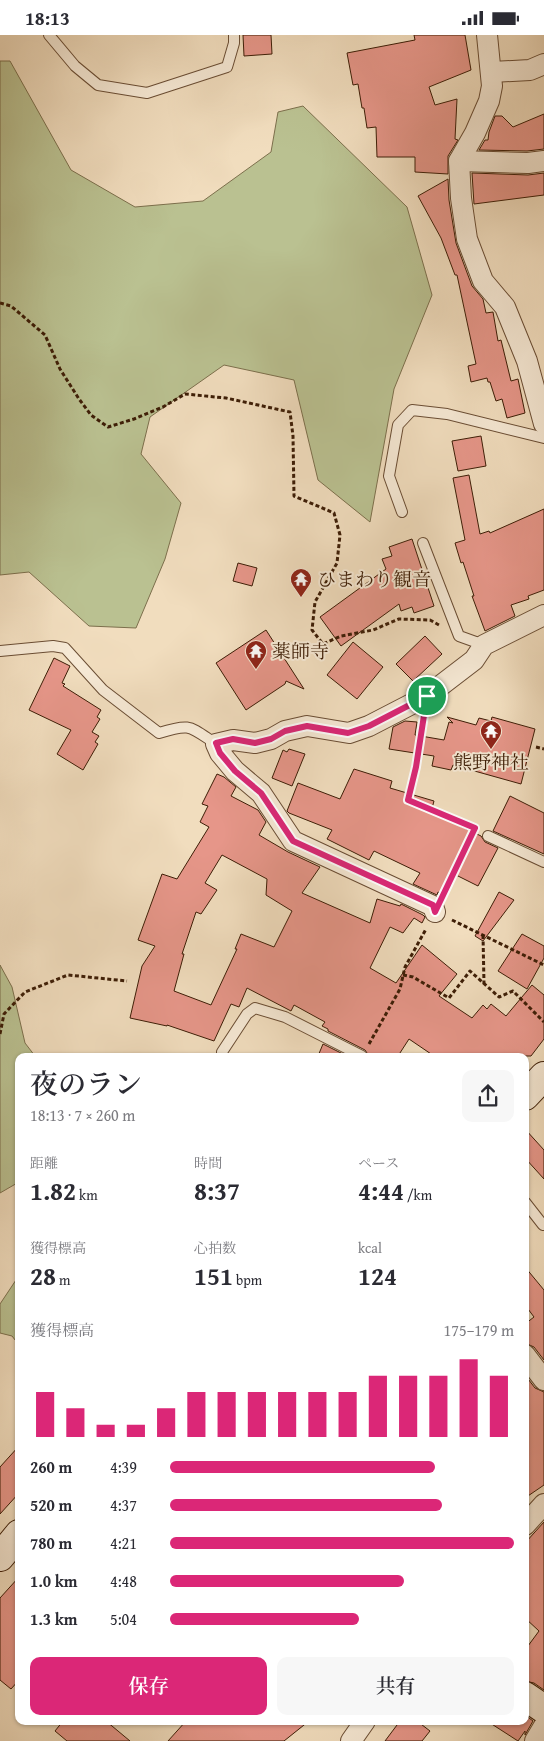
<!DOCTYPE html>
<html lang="ja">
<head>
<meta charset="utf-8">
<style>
	:root { --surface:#fff; --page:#f7f7f7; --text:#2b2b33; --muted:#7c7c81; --accent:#db2777 }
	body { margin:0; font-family:"Gentium Book Plus","Noto Serif JP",serif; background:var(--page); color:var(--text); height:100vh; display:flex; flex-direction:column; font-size:19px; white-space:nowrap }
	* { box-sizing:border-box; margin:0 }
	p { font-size:16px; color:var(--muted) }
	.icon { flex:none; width:28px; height:28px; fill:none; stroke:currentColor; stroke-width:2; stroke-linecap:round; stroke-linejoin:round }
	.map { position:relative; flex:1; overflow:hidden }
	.drawer { position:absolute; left:15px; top:1018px; width:514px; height:672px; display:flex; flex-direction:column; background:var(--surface); border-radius:10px; box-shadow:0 1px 4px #0004 }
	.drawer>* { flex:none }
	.pin { position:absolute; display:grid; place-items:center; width:42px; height:42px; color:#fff; margin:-21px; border:2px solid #fff; border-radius:50%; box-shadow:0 1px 5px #0007 }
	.round { display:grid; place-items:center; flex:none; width:52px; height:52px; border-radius:10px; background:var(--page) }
	.overview { display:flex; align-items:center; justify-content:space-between; height:85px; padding:0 15px }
	h1 { font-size:28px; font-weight:600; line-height:38px }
	.stats { display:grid; grid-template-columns:repeat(3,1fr); gap:8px; height:85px; padding:5px 15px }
	.stats div { display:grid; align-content:center }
	.stats b { font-size:25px; font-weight:600 }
	.stats small { font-size:14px; font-weight:400 }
	.stats p { font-size:14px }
	.chart { height:140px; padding:10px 15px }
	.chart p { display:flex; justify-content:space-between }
	.chart svg { width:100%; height:90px; margin-top:5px; stroke:var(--accent); stroke-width:6 }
	.button { display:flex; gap:10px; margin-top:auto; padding:10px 15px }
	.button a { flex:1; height:58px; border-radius:10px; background:var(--accent); color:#fff; font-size:20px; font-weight:600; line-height:58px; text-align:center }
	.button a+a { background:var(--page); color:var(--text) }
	ul { padding:0 15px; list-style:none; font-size:16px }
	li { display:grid; grid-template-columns:80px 60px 1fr; align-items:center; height:38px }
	li i { height:12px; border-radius:6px; background:var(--accent) }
	.status { display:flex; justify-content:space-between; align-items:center; height:35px; padding:0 25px; background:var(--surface); direction:ltr }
	.status svg { height:14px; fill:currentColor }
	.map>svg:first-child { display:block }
</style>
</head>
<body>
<div class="status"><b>18:13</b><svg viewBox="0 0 49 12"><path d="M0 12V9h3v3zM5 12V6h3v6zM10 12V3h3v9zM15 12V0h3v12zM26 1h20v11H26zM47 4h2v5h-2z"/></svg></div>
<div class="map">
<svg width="544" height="1706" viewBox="0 0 544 1706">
	<rect width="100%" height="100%" fill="#f1ddbe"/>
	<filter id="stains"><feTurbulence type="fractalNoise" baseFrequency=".004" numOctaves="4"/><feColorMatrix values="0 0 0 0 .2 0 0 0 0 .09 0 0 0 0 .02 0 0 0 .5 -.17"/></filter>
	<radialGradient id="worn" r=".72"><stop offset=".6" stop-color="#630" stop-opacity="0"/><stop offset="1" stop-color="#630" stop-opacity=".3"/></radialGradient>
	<g fill="#bac191" stroke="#7c6f4c">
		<path d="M 0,26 L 10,26 L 71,135 L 135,172 L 203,166 L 271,117 L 278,77 L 303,71 L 407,172 L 432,260 L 394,354 L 370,487 L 318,445 L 294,345 L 224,330 L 150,382 L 141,419 L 181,468 L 165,524 L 136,593 L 89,591 L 29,537 L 0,540 Z"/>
		<path d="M 0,930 L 12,952 L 25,1008 L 35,1021 L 19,1021 L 19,1147 L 0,1158 Z"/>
		<path d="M 16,1245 L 19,1245 L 19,1310 L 12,1301 L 0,1298 L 0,1269 Z"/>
	</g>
	<g fill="#e69689" stroke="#3d1d06" fill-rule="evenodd">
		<path d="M 243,0 L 271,0 L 272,19 L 244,21 Z"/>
		<path d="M 414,0 L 465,0 L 471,35 L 429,52 L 435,70 L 457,64 L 455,104 L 458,105 L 448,121 L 448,139 L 415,137 L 415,122 L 377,122 L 376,92 L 367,93 L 364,73 L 362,73 L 358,49 L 353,50 L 347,18 L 415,5 Z"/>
		<path d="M 544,79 L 544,114 L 527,116 L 479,115 L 485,105 L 488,105 L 489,97 L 495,81 L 502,81 L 513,92 Z"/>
		<path d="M 472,138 L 528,140 L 544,138 L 544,160 L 474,169 Z"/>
		<path d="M 448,144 L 449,165 L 456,208 L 472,251 L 483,264 L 486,278 L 493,277 L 498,306 L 501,305 L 511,346 L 518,344 L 525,378 L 507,383 L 502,364 L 496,366 L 490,347 L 488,347 L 487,343 L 471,347 L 468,331 L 476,329 L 457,240 L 455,240 L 441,203 L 418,161 Z"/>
		<path d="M 481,401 L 486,431 L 458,436 L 452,406 Z"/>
		<path d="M 469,440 L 480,499 L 489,496 L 490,498 L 544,474 L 544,555 L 528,561 L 529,564 L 511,570 L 515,581 L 485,596 L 472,561 L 474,561 L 463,527 L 461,528 L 455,508 L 465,505 L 453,443 Z"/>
		<path d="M 412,504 L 434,571 L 414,578 L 412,572 L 401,576 L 399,569 L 341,611 L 320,582 L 386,534 L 382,524 L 392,521 L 389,512 Z"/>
		<path d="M 238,528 L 257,533 L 252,551 L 233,546 Z"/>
		<path d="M 266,595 L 304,654 L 286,646 L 285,649 L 246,675 L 216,628 Z"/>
		<path d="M 425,601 L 442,619 L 413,646 L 396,629 Z"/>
		<path d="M 353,607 L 383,632 L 357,664 L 327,640 Z"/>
		<path d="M 54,623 L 70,631 L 62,648 L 65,649 L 63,651 L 101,675 L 97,682 L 100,684 L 92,697 L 99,701 L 95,707 L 98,709 L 83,735 L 57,719 L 71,695 L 29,675 Z"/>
		<path d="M 447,682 L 476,690 L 479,683 L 491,686 L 492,682 L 535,694 L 521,749 L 453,730 L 451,735 L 432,731 L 434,721 L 389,714 L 393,692 L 405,686 L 417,687 L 415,700 L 444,705 L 449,687 L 453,688 Z"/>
		<path d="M 289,714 L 305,719 L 292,751 L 272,743 L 283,715 L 287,717 Z"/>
		<path d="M 354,734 L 392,746 L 390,753 L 434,766 L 431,777 L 481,801 L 485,807 L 498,813 L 478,851 L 452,838 L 442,859 L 438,857 L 437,860 L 413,849 L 420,838 L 374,816 L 369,825 L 327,804 L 332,795 L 289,778 L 287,776 L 298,748 L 340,764 Z"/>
		<path d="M 217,739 L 224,742 L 236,752 L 231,761 L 258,775 L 266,787 L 259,800 L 288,817 L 320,832 L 302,858 L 370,888 L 377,864 L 400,871 L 401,869 L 423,880 L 425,882 L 422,888 L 414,883 L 403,898 L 390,892 L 370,933 L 396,948 L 422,910 L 457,939 L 439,961 L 472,983 L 483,970 L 487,974 L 491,969 L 506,981 L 532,950 L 544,960 L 544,1004 L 531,1021 L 434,1021 L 409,1004 L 398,1021 L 369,1021 L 365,1015 L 328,996 L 328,994 L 322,991 L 325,987 L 294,970 L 291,976 L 247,953 L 239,972 L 231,969 L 214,1006 L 167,990 L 167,991 L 130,983 L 142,931 L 155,911 L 138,905 L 162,839 L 177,844 L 209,792 L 200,787 L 208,771 L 202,769 ZM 222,820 L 267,844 L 266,860 L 292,876 L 274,912 L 241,899 L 235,914 L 237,914 L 211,970 L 174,956 L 184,919 L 182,919 L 196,877 L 201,879 L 217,855 L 205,848 Z"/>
		<path d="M 510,761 L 544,778 L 544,819 L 493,796 Z"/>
		<path d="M 499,857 L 514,865 L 483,906 L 475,901 Z"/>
		<path d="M 522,899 L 544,911 L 544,923 L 527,954 L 498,936 Z"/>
		<path d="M 323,1009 L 347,1021 L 318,1021 Z"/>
		<path d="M 525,1094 L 544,1115 L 544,1144 L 525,1123 Z"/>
		<path d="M 525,1232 L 544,1255 L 544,1325 L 534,1312 L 525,1308 L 525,1289 L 534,1282 L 525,1270 Z"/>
		<path d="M 525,1340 L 535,1353 L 544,1357 L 544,1450 L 525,1463 Z"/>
		<path d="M 19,1411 L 19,1458 L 0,1479 L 0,1432 Z"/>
		<path d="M 544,1487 L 544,1655 L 534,1648 L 525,1646 L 525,1615 L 539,1596 L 525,1583 L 525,1508 Z"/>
		<path d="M 19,1542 L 19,1645 L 11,1654 L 0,1645 L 0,1563 Z"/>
		<path d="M 525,1680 L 533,1686 L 525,1700 L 525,1696 L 518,1706 L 487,1686 L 525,1686 Z"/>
		<path d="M 63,1686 L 106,1686 L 130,1706 L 67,1706 L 55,1696 Z"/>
		<path d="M 186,1686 L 309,1686 L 284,1706 L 168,1706 Z"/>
		<path d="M 400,1686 L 417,1686 L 430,1696 L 422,1706 L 385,1706 Z"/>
	</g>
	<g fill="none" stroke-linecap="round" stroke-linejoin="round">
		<g stroke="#6a4d34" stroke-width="12">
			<g id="service">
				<path d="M 49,0 L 75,31 L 98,50 L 147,58 L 227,32 L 234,8 L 234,0"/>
				<path d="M 402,477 L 389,441 L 398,390 L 412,375 L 447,379 L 544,403"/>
				<path d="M 423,508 L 459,601 L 484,610"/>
				<path d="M 0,616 L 53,611 L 65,613 L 103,655 L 159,698 C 191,688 189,691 216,709"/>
				<path d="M 488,801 L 544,827"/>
				<path d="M 222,1017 L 247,979 L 255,973 L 285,982 L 362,1021"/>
				<path d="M 525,1167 L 543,1190"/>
			</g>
		</g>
		<g stroke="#6a4d34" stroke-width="22">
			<g id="minor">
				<path d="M 487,0 L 492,51 L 489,66 L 475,98 L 459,126 L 461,163 L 467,204 L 483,246 L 505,272 L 527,326 L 544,389"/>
				<path d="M 492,37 L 530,35 L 544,29"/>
				<path d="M 459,126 L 528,128 L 544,126"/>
				<path d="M 435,877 L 433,871 L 293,806 L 261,758 L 235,736 L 220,718 L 216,709 L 233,705 L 255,708 L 271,704 L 285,696 L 307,691 L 349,698 L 369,691 L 427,661 L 474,625 L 484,610 L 544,580"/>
				<path d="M 525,1320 L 544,1345"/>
				<path d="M 525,1490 L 544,1469"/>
				<path d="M 351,1706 L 365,1686"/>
				<path d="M 535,1706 L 544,1691"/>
			</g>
		</g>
		<g stroke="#3d1d06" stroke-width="30">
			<g id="secondary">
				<path d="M 525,1061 L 544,1041"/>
				<path d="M 0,1522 L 19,1499"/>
				<path d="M 525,1661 L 544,1674"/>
			</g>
		</g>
		<g stroke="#3d1d06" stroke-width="3" stroke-dasharray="4 2.5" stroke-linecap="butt">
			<path d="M 0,268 L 11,271 L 45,300 L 60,334 L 79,364 L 91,380 L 108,392 L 134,384 L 163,372 L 185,359 L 226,363 L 290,377 L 293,401 L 294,461 L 334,478 L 340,500 L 337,528 L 315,567 L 312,595 L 323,609 L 341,601 L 373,595 L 399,584 L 430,585 L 439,590"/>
			<path d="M 424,684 L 408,765 L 475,793 L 445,856"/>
			<path d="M 536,712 L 544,714"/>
			<path d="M 452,885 L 544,930"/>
			<path d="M 483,900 L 484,949"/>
			<path d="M 403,940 L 413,942 L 449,963 L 470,936 L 499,962 L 513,956 L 544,987"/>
			<path d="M 0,999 L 4,979 L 25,957 L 68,940 L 127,946"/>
			<path d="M 369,1009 L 400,954 L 405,932 L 426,894"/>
		</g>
		<use href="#service" stroke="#f6e9d5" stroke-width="10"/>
		<use href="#minor" stroke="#f6e9d5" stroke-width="20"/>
		<use href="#secondary" stroke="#f6e9d5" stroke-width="28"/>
	</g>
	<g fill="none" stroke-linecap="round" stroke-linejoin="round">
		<g stroke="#fff" stroke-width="10">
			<path id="route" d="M 427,661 L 416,732 L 408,765 L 475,793 L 435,877 L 433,870 L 293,806 L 261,758 L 235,736 L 220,718 L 216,708 L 233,704 L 255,708 L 271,704 L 285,696 L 307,691 L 348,698 L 369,691 Z"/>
		</g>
		<use href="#route" stroke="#db2777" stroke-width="6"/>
	</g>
	<defs>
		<g id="temple-pin" transform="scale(1.125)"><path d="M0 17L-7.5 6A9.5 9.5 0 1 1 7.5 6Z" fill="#8f2418" stroke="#f6e9d5"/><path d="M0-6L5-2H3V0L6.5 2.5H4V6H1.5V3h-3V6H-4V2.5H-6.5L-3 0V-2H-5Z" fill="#fff"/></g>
	</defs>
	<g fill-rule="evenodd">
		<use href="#temple-pin" x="301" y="544"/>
		<use href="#temple-pin" x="256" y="616"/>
		<use href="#temple-pin" x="491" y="696"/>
	</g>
	<g text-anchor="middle" stroke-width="4" stroke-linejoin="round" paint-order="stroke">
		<g font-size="19" fill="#3d1d06" stroke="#f6e9d5" text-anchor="start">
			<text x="317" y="551">ひまわり観音</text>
			<text x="272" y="623">薬師寺</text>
			<text x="491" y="734" text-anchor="middle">熊野神社</text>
		</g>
	</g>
	<rect width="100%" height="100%" filter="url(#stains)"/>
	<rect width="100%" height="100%" fill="url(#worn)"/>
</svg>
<div class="pin" style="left:427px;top:661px;background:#1e9e55"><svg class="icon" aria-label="arrive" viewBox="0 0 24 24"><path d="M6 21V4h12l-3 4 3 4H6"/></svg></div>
<section class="drawer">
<div class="overview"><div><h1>夜のラン</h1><p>18:13 · 7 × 260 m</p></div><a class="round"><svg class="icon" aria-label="share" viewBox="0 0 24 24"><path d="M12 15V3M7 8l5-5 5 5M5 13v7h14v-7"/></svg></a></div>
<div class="stats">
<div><p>距離</p><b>1.82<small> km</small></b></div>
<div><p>時間</p><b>8:37</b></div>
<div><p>ペース</p><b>4:44<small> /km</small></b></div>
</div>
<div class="stats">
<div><p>獲得標高</p><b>28<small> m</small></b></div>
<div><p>心拍数</p><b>151<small> bpm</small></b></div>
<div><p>kcal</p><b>124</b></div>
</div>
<div class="chart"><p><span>獲得標高</span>175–179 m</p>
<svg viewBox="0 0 160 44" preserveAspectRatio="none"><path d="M5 44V22M15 44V30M25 44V38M35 44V38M45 44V30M55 44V22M65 44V22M75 44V22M85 44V22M95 44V22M105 44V22M115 44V14M125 44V14M135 44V14M145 44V6M155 44V14"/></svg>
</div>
<ul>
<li><b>260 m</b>4:39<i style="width:77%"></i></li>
<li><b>520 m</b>4:37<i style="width:79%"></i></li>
<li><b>780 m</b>4:21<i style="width:100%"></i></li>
<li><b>1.0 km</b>4:48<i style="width:68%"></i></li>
<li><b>1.3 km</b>5:04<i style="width:55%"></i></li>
</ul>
<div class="button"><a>保存</a><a>共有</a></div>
</section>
</div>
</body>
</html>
